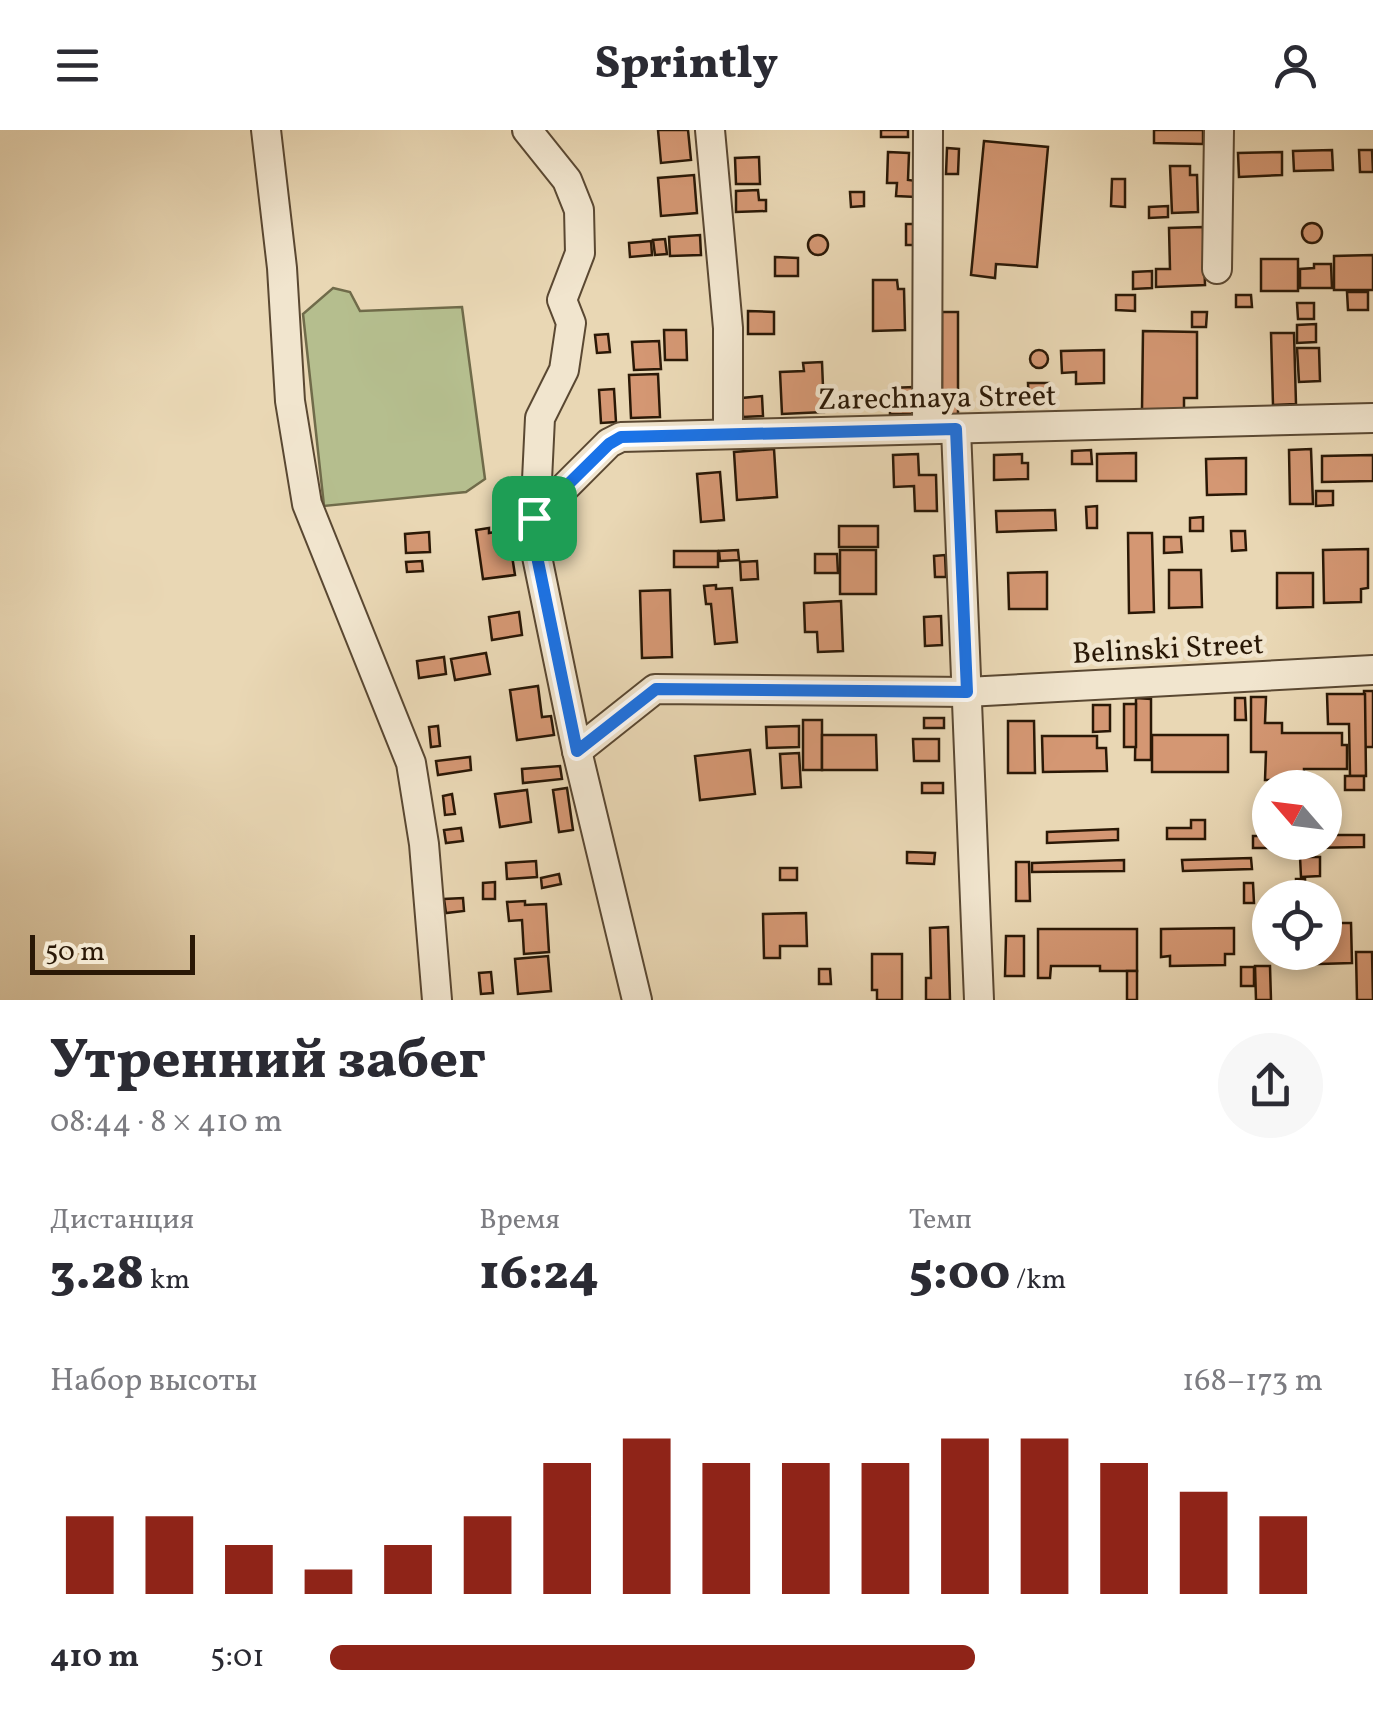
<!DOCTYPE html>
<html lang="ru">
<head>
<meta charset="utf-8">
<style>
	:root { --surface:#fff; --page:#f7f7f7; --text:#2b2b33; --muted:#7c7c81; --accent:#8f2418 }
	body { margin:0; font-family:Vollkorn,serif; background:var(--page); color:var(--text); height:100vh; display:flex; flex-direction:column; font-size:38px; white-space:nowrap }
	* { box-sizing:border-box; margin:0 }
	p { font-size:32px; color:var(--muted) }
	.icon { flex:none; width:55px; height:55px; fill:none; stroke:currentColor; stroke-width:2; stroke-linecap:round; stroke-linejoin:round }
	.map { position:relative; height:870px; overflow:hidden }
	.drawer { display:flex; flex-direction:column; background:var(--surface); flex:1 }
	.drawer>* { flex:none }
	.needle { width:65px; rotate:298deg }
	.tools { position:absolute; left:1252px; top:640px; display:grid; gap:20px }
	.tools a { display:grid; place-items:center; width:90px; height:90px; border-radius:50%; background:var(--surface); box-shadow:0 5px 15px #0003; font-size:50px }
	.scale { position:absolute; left:30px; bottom:25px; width:165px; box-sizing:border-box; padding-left:10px; border:5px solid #2a1806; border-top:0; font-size:28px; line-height:35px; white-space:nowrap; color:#2a1806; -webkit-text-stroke:8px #f1e5ce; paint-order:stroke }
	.pin { position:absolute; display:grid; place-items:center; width:85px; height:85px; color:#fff; margin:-42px; border-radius:20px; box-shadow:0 5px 15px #0006 }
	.round { display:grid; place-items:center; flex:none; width:105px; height:105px; border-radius:52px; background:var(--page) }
	.headline { display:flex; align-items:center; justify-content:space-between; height:170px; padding:0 50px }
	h1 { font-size:55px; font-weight:800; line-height:75px }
	.metrics { display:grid; grid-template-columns:repeat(3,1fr); gap:15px; height:170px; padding:10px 50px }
	.metrics div { display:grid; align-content:center }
	.metrics b { font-size:50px; font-weight:800 }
	.metrics small { font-size:28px; font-weight:400 }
	.metrics p { font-size:28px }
	.chart { height:280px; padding:20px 50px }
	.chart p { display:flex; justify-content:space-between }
	.chart svg { width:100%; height:180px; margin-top:10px; stroke:var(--accent); stroke-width:6 }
	ul { padding:0 50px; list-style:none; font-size:32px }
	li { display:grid; grid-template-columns:160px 120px 1fr; align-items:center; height:75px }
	li i { height:25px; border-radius:12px; background:var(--accent) }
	header { display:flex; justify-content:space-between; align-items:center; height:130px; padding:0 50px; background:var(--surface); font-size:45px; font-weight:800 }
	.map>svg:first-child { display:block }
</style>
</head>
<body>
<header><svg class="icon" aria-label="menu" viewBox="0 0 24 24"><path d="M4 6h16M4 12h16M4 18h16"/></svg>Sprintly<svg class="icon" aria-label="person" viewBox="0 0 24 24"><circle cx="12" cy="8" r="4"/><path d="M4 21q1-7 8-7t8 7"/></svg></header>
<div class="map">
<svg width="1373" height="870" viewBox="0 0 1373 870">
	<rect width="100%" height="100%" fill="#e9d7b4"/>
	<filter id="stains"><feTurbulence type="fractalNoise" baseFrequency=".002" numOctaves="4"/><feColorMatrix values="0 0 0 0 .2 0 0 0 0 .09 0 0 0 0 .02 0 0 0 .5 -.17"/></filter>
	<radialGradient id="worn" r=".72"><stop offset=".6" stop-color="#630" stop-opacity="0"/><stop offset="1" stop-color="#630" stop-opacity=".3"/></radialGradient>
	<path fill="#b5be8e" stroke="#706b4a" stroke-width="2.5" d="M 333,158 L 350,162 L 360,181 L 462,177 L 485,349 L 466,362 L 324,376 L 303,184 Z"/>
	<g fill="#d49773" stroke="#2a1806" stroke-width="2.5">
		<path d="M 658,0 L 688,0 L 691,30 L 661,33 Z"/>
		<rect x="881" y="0" width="27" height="7"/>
		<path d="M 1154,0 L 1203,0 L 1203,14 L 1154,13 Z"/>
		<path d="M 984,11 L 1048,17 L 1037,137 L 996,134 L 995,148 L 971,145 Z"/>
		<path d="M 947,18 L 959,19 L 958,44 L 946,44 Z"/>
		<path d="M 1332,20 L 1333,40 L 1294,41 L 1293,21 Z"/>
		<path d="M 1359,20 L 1372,20 L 1373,42 L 1360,42 Z"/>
		<path d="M 888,22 L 909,23 L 908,50 L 917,51 L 916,67 L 896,66 L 897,53 L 887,53 Z"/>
		<path d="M 1282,22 L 1282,45 L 1239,47 L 1238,23 Z"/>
		<path d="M 759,27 L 760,54 L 736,54 L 735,28 Z"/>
		<path d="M 1170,36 L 1190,36 L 1190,45 L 1197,45 L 1198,82 L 1172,83 Z"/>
		<path d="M 694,45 L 697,83 L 661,86 L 658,48 Z"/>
		<path d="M 1112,49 L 1125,49 L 1125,77 L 1111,76 Z"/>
		<path d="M 758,60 L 759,70 L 766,70 L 766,81 L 736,82 L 736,61 Z"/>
		<path d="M 850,62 L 864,62 L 864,76 L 851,77 Z"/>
		<path d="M 1168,76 L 1168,87 L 1149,88 L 1149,77 Z"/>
		<circle cx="1312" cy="103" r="10"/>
		<path d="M 906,94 L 916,94 L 917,115 L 906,115 Z"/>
		<path d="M 1203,97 L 1205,155 L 1156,157 L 1156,139 L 1170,139 L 1169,98 Z"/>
		<path d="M 700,105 L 701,125 L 670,126 L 669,107 Z"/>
		<circle cx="818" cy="115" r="10"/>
		<path d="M 665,109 L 667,124 L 655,125 L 653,110 Z"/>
		<path d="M 651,111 L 652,125 L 630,127 L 629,113 Z"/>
		<path d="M 1373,125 L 1373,160 L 1334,160 L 1334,126 Z"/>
		<path d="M 775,127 L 798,128 L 798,146 L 775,146 Z"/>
		<rect x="1261" y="129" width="37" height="32"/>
		<path d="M 1314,134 L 1331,134 L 1332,158 L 1300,158 L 1300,139 L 1314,138 Z"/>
		<path d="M 1152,141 L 1152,158 L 1133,159 L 1133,142 Z"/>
		<path d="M 873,150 L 897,150 L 898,159 L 904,159 L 905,200 L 873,201 Z"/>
		<path d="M 1347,162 L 1368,162 L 1368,180 L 1348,180 Z"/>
		<path d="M 1116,165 L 1135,165 L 1135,181 L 1116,180 Z"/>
		<path d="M 1236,165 L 1251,165 L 1252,177 L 1236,177 Z"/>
		<path d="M 1297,173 L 1314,173 L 1314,189 L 1298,189 Z"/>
		<path d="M 748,181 L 774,182 L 774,204 L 748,204 Z"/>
		<rect x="942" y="182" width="16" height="103"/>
		<path d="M 1192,182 L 1207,182 L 1206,197 L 1192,197 Z"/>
		<path d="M 1316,194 L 1316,212 L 1297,213 L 1297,195 Z"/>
		<path d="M 664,200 L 686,200 L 687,230 L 665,230 Z"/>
		<path d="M 1143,201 L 1197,202 L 1197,268 L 1184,268 L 1184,280 L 1142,280 Z"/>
		<path d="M 1271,203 L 1294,203 L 1296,274 L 1273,275 Z"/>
		<path d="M 608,204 L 610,222 L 597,223 L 595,205 Z"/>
		<path d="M 659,211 L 661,239 L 634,240 L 632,212 Z"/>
		<path d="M 1297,218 L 1319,218 L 1320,251 L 1299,252 Z"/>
		<circle cx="1039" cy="229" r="9"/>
		<path d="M 1104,220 L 1104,253 L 1076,254 L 1076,242 L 1062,243 L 1061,221 Z"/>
		<path d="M 822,232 L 824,282 L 782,284 L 780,242 L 804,241 L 803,233 Z"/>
		<path d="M 658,244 L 660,287 L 631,288 L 629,245 Z"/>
		<path d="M 1028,253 L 1049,253 L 1049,275 L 1029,275 Z"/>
		<path d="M 914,257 L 914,284 L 890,284 L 889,258 Z"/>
		<path d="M 614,259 L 616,292 L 601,293 L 599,260 Z"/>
		<path d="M 762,266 L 763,286 L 743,287 L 742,268 Z"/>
		<path d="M 774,319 L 777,367 L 737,370 L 734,322 Z"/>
		<path d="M 1311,319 L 1313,374 L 1290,374 L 1289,320 Z"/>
		<path d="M 1091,320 L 1092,334 L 1072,334 L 1072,321 Z"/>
		<path d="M 1136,323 L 1136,351 L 1097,351 L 1097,324 Z"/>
		<path d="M 918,324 L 919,345 L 936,345 L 937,381 L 915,381 L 914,356 L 894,357 L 893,325 Z"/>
		<path d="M 1022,324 L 1022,333 L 1028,333 L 1028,349 L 994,350 L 994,325 Z"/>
		<path d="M 1373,325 L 1373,351 L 1322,352 L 1322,326 Z"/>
		<path d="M 1246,328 L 1246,364 L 1207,365 L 1206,329 Z"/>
		<path d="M 720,342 L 724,390 L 701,392 L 697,344 Z"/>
		<path d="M 1316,361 L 1333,361 L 1333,375 L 1316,376 Z"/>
		<path d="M 1097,376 L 1097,398 L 1087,398 L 1086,377 Z"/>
		<path d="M 1055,380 L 1056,400 L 997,402 L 996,381 Z"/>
		<path d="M 1203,387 L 1203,401 L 1190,401 L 1190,388 Z"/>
		<rect x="839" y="396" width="39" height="21"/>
		<path d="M 489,398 L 489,403 L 508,400 L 515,445 L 483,449 L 476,400 Z"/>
		<path d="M 1231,401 L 1245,401 L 1246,420 L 1232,421 Z"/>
		<path d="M 429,402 L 430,422 L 406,423 L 405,404 Z"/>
		<path d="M 1128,403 L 1152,403 L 1154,482 L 1129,483 Z"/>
		<path d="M 1164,407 L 1181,407 L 1182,422 L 1164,423 Z"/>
		<path d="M 1368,419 L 1368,458 L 1361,459 L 1361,472 L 1324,473 L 1323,420 Z"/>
		<path d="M 738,420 L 739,430 L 720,431 L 719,421 Z"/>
		<rect x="840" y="420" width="36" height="44"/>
		<rect x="674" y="421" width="44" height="16"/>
		<path d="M 815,424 L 837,424 L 838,443 L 815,443 Z"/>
		<path d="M 945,425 L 946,447 L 935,447 L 934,426 Z"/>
		<path d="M 422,431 L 423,441 L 407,442 L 406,432 Z"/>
		<path d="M 757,431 L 758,449 L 741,450 L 740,432 Z"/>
		<path d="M 1169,440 L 1201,440 L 1202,477 L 1169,478 Z"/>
		<path d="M 1047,442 L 1047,479 L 1009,479 L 1008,443 Z"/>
		<path d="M 1277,443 L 1313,443 L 1313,477 L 1277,478 Z"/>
		<path d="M 716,455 L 716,459 L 732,458 L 737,512 L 715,514 L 711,474 L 706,474 L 704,456 Z"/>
		<path d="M 670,460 L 672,527 L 642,528 L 640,461 Z"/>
		<path d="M 841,471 L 843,521 L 818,522 L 817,502 L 805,502 L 804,473 Z"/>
		<path d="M 519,482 L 522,505 L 492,510 L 489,487 Z"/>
		<path d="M 941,486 L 942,515 L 925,516 L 924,487 Z"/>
		<path d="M 486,523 L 490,544 L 455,550 L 451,529 Z"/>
		<path d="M 444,527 L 446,544 L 419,548 L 417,531 Z"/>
		<path d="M 538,556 L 542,587 L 551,586 L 554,605 L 517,610 L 510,560 Z"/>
		<path d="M 1364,561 L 1373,561 L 1373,617 L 1365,617 Z"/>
		<path d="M 1327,564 L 1365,564 L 1366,646 L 1350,646 L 1349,594 L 1328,594 Z"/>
		<path d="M 1251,567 L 1266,567 L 1265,593 L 1282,593 L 1282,603 L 1342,603 L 1342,615 L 1347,615 L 1347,639 L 1304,639 L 1304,650 L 1265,650 L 1266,622 L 1251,622 Z"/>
		<path d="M 1136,568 L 1151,569 L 1151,630 L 1135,630 Z"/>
		<path d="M 1235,568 L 1245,568 L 1246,590 L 1235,590 Z"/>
		<rect x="1124" y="574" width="12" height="43"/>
		<path d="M 1093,575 L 1110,575 L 1110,601 L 1093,602 Z"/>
		<rect x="924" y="588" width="20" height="10"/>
		<rect x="803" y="590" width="19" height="50"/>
		<path d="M 1008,591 L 1034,591 L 1035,643 L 1008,643 Z"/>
		<path d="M 438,596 L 440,616 L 431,617 L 429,597 Z"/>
		<path d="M 799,596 L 799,617 L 767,618 L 766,597 Z"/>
		<path d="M 822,605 L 876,605 L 877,640 L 822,640 Z"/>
		<rect x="1152" y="605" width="76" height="37"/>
		<path d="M 1042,606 L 1097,606 L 1097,618 L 1106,618 L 1107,641 L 1043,642 Z"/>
		<path d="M 913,609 L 939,609 L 939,631 L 914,631 Z"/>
		<path d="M 750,620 L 755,664 L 700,670 L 695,626 Z"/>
		<path d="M 799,623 L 801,657 L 782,658 L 780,624 Z"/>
		<path d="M 470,627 L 471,640 L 438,645 L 436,631 Z"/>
		<path d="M 560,636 L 562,649 L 523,653 L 522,639 Z"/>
		<rect x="1345" y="646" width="19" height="14"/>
		<rect x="922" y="653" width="21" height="10"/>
		<path d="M 567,658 L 573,700 L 559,702 L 553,660 Z"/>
		<path d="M 527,660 L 531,692 L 500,697 L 495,664 Z"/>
		<path d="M 452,664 L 455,684 L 445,685 L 443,666 Z"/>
		<path d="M 1191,690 L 1205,690 L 1205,709 L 1167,709 L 1167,698 L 1191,698 Z"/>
		<path d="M 461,698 L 463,711 L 446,713 L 444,700 Z"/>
		<path d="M 1118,699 L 1118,710 L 1047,713 L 1047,702 Z"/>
		<path d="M 1325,705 L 1364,705 L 1364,717 L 1309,718 L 1309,712 L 1325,712 Z"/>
		<path d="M 1253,706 L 1270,706 L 1270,712 L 1296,712 L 1297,718 L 1253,718 Z"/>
		<path d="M 907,722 L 935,723 L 934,734 L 907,733 Z"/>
		<path d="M 1300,727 L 1320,727 L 1320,746 L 1301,747 Z"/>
		<path d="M 1251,728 L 1252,739 L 1183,741 L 1182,730 Z"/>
		<path d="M 1124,730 L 1124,741 L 1032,742 L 1032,733 Z"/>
		<path d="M 536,731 L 537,747 L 507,749 L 506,733 Z"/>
		<path d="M 1016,732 L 1029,732 L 1030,771 L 1016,771 Z"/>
		<rect x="780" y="738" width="17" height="12"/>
		<path d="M 559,744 L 561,754 L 542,758 L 541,748 Z"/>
		<rect x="1296" y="749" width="9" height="19"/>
		<path d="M 495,752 L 495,769 L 483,769 L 483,753 Z"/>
		<path d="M 1244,753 L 1253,753 L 1254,773 L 1244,773 Z"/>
		<path d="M 463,768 L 464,781 L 446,783 L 444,769 Z"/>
		<path d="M 525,771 L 525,775 L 546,774 L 549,822 L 524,824 L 522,790 L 509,791 L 507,772 Z"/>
		<path d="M 806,783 L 807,816 L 780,816 L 780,828 L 764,828 L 763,784 Z"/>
		<path d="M 1325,793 L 1351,793 L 1352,833 L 1286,835 L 1285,823 L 1272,824 L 1272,822 L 1325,822 Z"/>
		<path d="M 948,797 L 950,870 L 926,870 L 926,848 L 931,848 L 930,798 Z"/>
		<path d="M 1234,798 L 1234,824 L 1225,824 L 1225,835 L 1170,836 L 1170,826 L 1161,827 L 1161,799 Z"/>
		<path d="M 1038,799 L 1137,799 L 1137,841 L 1100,841 L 1100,836 L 1051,836 L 1050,848 L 1038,848 Z"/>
		<path d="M 1006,806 L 1024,806 L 1024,846 L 1005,846 Z"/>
		<path d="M 1356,822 L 1372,822 L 1373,870 L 1357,870 Z"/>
		<path d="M 872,824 L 902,824 L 902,870 L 877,870 L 877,860 L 872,860 Z"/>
		<path d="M 548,826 L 551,861 L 518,864 L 515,829 Z"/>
		<path d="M 1255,836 L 1270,836 L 1271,870 L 1256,870 Z"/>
		<rect x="1241" y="837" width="13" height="19"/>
		<path d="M 819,839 L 830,839 L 831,854 L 819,854 Z"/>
		<rect x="1127" y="841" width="10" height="29"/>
		<path d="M 491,842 L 493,863 L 481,864 L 479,843 Z"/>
	</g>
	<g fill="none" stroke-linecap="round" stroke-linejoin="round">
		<g stroke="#5a4832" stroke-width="32">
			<g id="minor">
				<path d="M 266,0 L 282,138 L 290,271 L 307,374 L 411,633 L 424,714 L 437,870"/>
				<path d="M 527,0 L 567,50 L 579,80 L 580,123 L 562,170 L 571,193 L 564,240 L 540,288 L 534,412 L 577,621 L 637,870"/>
				<path d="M 710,0 L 728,198 L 728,304"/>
				<path d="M 1217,139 L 1219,0"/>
				<path d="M 927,299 L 928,0"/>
				<path d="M 956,299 L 979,870"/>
				<path d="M 534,388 L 609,313 L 621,307 L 1373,288"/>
				<path d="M 577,621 L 655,559 L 967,562 L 1373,540"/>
			</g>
		</g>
		<use href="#minor" stroke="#f1e5ce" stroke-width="28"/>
	</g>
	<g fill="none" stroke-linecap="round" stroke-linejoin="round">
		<g stroke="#fff" stroke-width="20">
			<path id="route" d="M 956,299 L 967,562 L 656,559 L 577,621 L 534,412 L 534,388 L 609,314 L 621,307 Z"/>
		</g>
		<use href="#route" stroke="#1a73e8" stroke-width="12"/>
	</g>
	<g text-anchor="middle" stroke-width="9" stroke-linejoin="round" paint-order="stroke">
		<g font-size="30" fill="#2a1806" stroke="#f1e5ce">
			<text transform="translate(937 267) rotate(-1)" y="10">Zarechnaya Street</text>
			<text transform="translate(1168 518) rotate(-3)" y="10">Belinski Street</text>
		</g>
	</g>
	<rect width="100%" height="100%" filter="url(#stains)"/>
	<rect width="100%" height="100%" fill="url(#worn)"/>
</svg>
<div class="tools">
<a><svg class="needle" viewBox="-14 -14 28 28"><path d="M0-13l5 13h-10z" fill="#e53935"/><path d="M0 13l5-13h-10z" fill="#7c7c81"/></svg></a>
<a><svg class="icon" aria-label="locate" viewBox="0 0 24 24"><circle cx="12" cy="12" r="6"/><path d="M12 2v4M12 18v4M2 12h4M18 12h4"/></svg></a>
</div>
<div class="scale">50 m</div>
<div class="pin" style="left:534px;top:388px;background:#1e9e55"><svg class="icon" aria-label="arrive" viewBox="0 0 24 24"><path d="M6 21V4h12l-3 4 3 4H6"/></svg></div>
</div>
<section class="drawer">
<div class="headline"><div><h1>Утренний забег</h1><p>08:44 · 8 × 410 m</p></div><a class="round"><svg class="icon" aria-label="share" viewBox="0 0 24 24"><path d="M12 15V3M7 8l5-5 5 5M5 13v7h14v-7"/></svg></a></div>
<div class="metrics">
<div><p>Дистанция</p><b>3.28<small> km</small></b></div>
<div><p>Время</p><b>16:24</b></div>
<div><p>Темп</p><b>5:00<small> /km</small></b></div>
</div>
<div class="chart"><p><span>Набор высоты</span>168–173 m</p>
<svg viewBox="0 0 160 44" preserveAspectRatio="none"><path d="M5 44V25M15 44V25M25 44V32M35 44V38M45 44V32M55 44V25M65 44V12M75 44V6M85 44V12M95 44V12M105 44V12M115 44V6M125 44V6M135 44V12M145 44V19M155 44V25"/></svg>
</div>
<ul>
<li><b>410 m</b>5:01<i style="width:65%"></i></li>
</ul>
</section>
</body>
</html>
